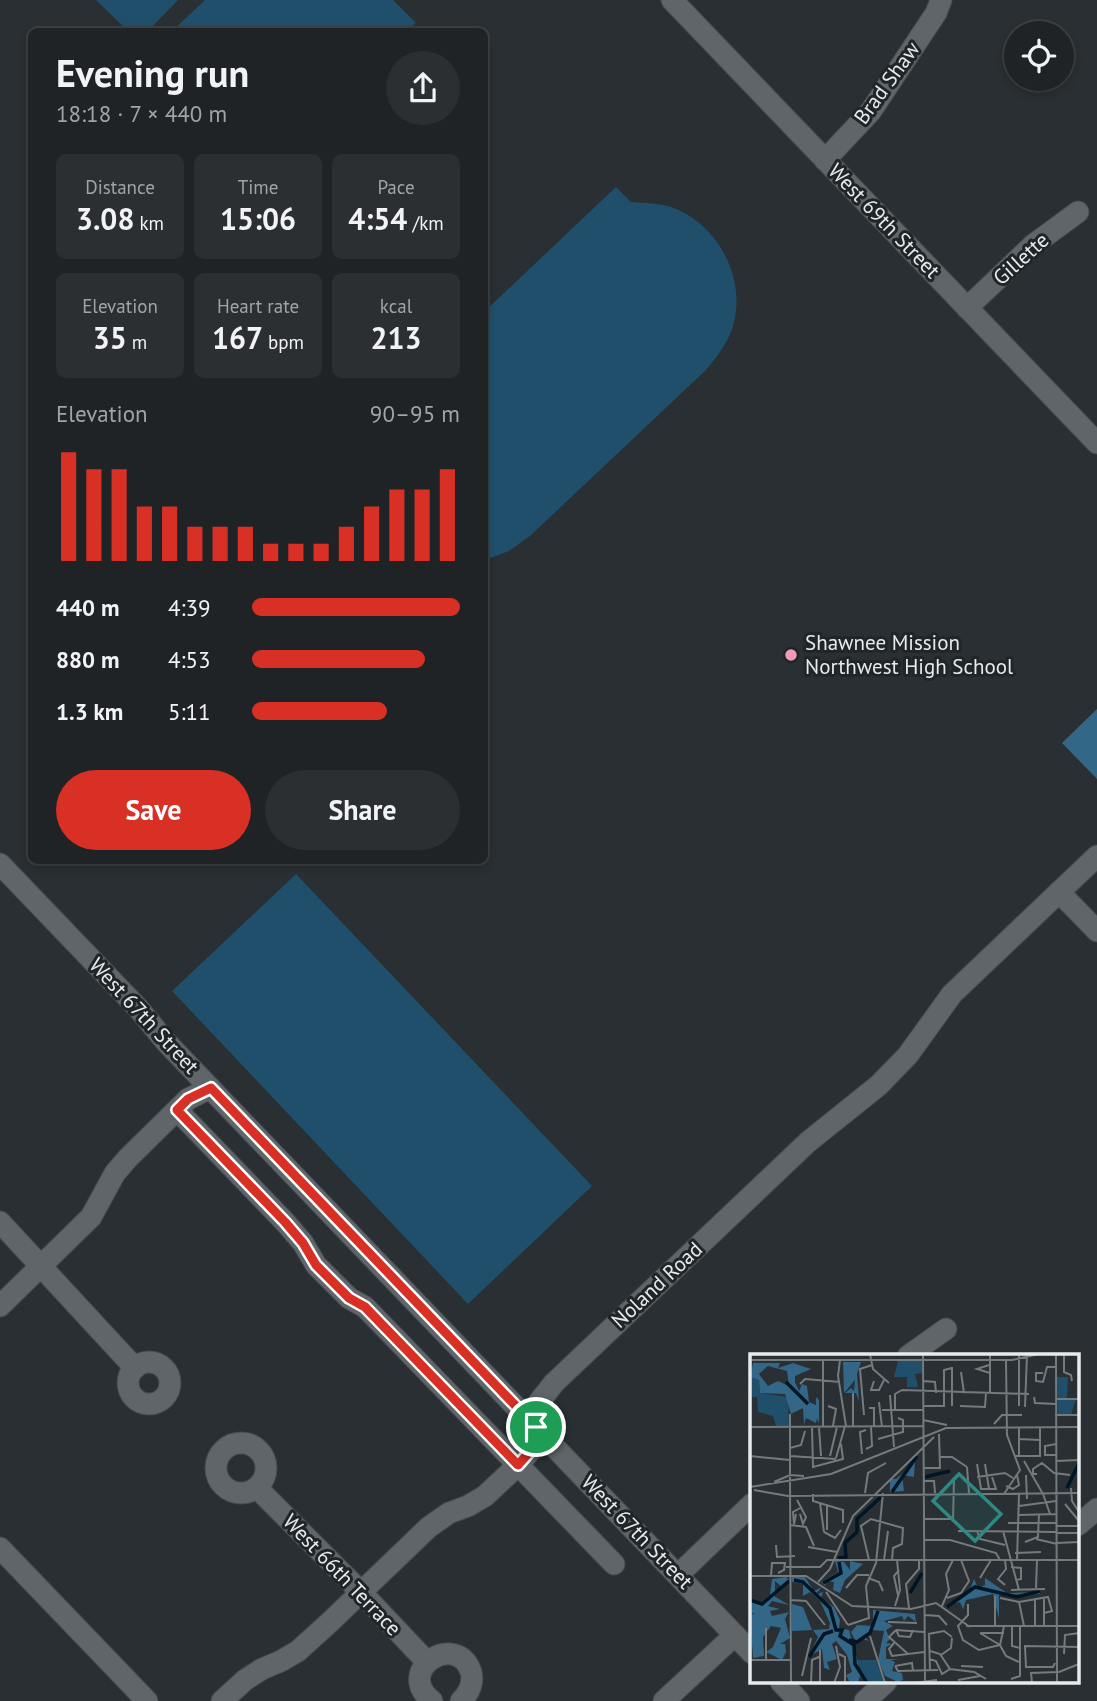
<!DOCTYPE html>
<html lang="en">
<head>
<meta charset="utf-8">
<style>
	:root { --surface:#1f2326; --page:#2c2f32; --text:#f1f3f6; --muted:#a1a4a7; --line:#3c4043; --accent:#d93025 }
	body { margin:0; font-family:"PT Sans",sans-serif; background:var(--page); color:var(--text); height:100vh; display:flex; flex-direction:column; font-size:26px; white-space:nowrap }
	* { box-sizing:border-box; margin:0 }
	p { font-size:23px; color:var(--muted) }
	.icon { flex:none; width:38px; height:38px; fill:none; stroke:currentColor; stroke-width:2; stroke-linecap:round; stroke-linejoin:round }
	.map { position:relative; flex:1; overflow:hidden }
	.side { position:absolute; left:28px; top:28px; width:460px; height:836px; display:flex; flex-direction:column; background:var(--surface); border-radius:10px; box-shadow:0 4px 10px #0003,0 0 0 2px var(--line) }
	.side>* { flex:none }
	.tools { position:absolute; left:1004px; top:21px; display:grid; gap:14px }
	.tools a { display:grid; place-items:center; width:70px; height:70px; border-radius:50%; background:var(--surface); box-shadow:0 4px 10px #0003,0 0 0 2px var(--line); font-size:35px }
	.pin { position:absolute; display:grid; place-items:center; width:60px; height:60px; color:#fff; margin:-30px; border:4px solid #fff; border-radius:50%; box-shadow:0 2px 7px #0007 }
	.round { display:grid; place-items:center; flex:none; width:74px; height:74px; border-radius:37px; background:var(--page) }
	.overview { display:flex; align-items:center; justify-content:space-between; height:119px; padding:0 28px }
	h1 { font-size:38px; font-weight:700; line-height:52px }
	.stats { display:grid; grid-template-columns:repeat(3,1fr); gap:10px; height:119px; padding:7px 28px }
	.stats div { display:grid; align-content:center; border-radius:10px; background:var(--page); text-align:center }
	.stats b { font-size:30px; font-weight:700 }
	.stats small { font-size:19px; font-weight:400 }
	.stats p { font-size:19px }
	.chart { height:196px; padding:14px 28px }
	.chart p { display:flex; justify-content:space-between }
	.chart svg { width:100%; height:126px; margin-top:7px; stroke:var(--accent); stroke-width:6 }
	.action { display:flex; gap:14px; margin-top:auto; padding:14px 28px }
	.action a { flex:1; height:80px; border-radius:42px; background:var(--accent); color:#fff; font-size:28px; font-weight:700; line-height:80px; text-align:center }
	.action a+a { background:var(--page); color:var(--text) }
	ul { padding:0 28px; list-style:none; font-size:23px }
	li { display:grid; grid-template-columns:112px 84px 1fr; align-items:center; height:52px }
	li i { height:18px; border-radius:9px; background:var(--accent) }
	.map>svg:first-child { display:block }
</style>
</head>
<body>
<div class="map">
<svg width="1097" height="1701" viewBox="0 0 1097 1701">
	<rect width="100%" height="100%" fill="#292f32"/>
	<g fill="#1f4f6b">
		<path d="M 96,0 L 178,0 L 148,31 L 129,32 Z"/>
		<path d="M 205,0 L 393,0 L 416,23 L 407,32 L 172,31 Z"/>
		<path d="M 616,187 L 631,202 C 645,203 660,203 674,208 C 720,226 748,282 732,329 C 727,344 716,358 706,370 L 530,536 L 509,551 L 485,560 L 485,311 Z"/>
		<path d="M 296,874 L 592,1186 L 468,1304 L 172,991 Z"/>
	</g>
	<path fill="#326787" d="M 1097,709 L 1097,779 L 1062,743 Z"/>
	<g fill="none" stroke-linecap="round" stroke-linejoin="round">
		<g stroke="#454a4d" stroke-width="23">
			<g id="minor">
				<path d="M 672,0 L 1097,443"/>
				<path d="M 825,160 L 871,111 L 936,13 L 941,0"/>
				<path d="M 967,308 L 1033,245 L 1078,212"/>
				<path d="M 0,864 L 138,1008 L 166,1042 L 752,1653"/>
				<path d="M 1059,892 L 1097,931"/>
				<path d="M 177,1110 L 285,1222 L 303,1243 L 316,1265 L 349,1298 L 365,1307 L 614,1564"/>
				<path d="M 0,1222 L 135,1368"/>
				<path d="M 0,1306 L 91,1217 L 115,1173 L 128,1158 L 188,1099 L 210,1088"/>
				<path d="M 908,1356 L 946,1329"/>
				<circle cx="149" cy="1383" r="21"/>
				<circle cx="241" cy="1468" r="25"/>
				<path d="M 257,1488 L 360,1591 L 427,1662"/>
				<path d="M 1078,1525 L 1097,1509"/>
				<path d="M 0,1548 L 147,1701"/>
				<path d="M 678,1575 L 752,1504"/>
				<path d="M 781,1682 L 799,1701"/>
				<path d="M 222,1701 L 245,1680 L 262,1669 L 281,1661 L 298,1651 L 330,1622 L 429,1527 L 449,1513 L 468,1506 L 485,1496 L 518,1465 L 533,1448 L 539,1402 L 554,1383 L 808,1142 L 879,1085 L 908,1055 L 952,994 L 1097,856"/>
				<path d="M 432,1701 C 393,1670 457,1630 471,1672 C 474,1684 469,1693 461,1701"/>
				<path d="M 664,1701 L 735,1635"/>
				<path d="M 865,1701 L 886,1682"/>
			</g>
		</g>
		<use href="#minor" stroke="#5f6569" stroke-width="21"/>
	</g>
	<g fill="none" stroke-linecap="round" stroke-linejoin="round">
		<g stroke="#fff" stroke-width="14">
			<path id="route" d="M 211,1088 L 536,1427 L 533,1448 L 518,1465 L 365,1307 L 349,1298 L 316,1265 L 303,1243 L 285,1222 L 177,1110 L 188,1099 Z"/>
		</g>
		<use href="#route" stroke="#d93025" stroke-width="9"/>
	</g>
	<circle fill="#f09ab5" stroke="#202529" stroke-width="2.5" cx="791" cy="655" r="7"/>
	<g text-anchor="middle" stroke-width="6" stroke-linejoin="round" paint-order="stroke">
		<g font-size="21" fill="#e7ebed" stroke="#202529">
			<text transform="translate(887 83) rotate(-54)" y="7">Brad Shaw</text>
			<text transform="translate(884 221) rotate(46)" y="7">West 69th Street</text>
			<text transform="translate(1021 259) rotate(-42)" y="7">Gillette</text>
			<text transform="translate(144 1016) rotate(47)" y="7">West 67th Street</text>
			<text transform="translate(657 1285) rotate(-43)" y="7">Noland Road</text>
			<text transform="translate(637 1532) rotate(46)" y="7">West 67th Street</text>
			<text transform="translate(342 1575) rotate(46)" y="7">West 66th Terrace</text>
		</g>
		<g font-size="21" fill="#e7ebed" stroke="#202529" text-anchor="start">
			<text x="805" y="650">Shawnee Mission<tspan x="805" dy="24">Northwest High School</tspan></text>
		</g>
	</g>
	<g transform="translate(750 1354)">
		<rect width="329" height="329" fill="#292f32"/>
		<path d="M 148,7 L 172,7 L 173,19 L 165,20 L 168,33 L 157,33 L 157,23 L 144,23 ZM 0,23 L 9,26 L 10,39 L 38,43 L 39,72 L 26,72 L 23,62 L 8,58 L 7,43 L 0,43 ZM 307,23 L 318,23 L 317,45 L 326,45 L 321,61 L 308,61 ZM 107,306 L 126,306 L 134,329 L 117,329 Z" fill="#1f4f6b"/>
		<path d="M 93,8 L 111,8 L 107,20 L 109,47 L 106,39 L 95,39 L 101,34 L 104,37 L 105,26 L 94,39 ZM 3,9 L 30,9 L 28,14 L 43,9 L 61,15 L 45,22 L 45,28 L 49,37 L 52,30 L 57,32 L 59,48 L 66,51 L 66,43 L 69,46 L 69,70 L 67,64 L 66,69 L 56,64 L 54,71 L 53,54 L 41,60 L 35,40 L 10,39 L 9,26 L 0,23 ZM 18,12 L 37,17 L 39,32 L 28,27 L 18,32 L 9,20 ZM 161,105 L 165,106 L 164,123 L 152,121 L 154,137 L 140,138 L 140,125 L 146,125 L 162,112 ZM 85,207 L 94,208 L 100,216 L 100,207 L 113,210 L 95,226 L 90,239 L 83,236 L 84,228 L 77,227 L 75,232 L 71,228 L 88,218 ZM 36,223 L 39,226 L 31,232 L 25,227 L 25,238 L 34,232 L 24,242 L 39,251 L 22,247 L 18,252 L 30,255 L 20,257 L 22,262 L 39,258 L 35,265 L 40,284 L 30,290 L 35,290 L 36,298 L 32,306 L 16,298 L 23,293 L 31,274 L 21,272 L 13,283 L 14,302 L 3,304 L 0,262 L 5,259 L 0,260 L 0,246 L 11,249 L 20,241 L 22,225 ZM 42,223 L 55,223 L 64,237 L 72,233 L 65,241 L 73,238 L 71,245 L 84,253 L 90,266 L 89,274 L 99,276 L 113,327 L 110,322 L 108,329 L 99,327 L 96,321 L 102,318 L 97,301 L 86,287 L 82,290 L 87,305 L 77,308 L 80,316 L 74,314 L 72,295 L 58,303 L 68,283 L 63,276 L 79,275 L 80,269 L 70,247 L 60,238 L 53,242 L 53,230 L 42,228 ZM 235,224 L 257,239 L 289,238 L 290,240 L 249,241 L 249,265 L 243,240 L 216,246 L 213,255 L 210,248 L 196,252 L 219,238 L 224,225 L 228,234 L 235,231 ZM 42,250 L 53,253 L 62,276 L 42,277 ZM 123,256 L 165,260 L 166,268 L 158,262 L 154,267 L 152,262 L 134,267 L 143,272 L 136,276 L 140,285 L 136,289 L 142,290 L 136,293 L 136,305 L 151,305 L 141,306 L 145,308 L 142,317 L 152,319 L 153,326 L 148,328 L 135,322 L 128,306 L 134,277 L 122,276 L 114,282 L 119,287 L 113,285 L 107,290 L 101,278 L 107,271 L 123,272 Z" fill="#326787" fill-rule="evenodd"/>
		<path fill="none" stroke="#001525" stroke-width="3.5" d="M 36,28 L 58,50M 175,123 L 200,117M 317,134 L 329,109M 142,138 L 167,102M 88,204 L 96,203 L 95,189 L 107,178 L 107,165 L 131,143M 44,226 L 53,228 L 80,254 L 86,276 L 92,276 L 90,282 L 104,291 L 105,310 L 117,329M 73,229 L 91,219 L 89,208M 160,239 L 172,219M 0,246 L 12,250 L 39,227M 197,253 L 225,233 L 267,243 L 290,237M 99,286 L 107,288 L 120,279 L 128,257M 59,303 L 74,280 L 83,277"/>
		<path fill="none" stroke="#757a7d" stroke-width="2" d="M 120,0 L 123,15 L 139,29M 173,0 L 175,329M 240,0 L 240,39M 269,0 L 269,52M 306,0 L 307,329M 314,0 L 314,18 L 321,21 L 322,27M 0,6 L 262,6 L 289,0M 73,6 L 73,73M 90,6 L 88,22 L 96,72M 239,11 L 227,15 L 240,19M 211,18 L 214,39M 293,19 L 286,19 L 286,27 L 293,28 L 297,13 L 306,13M 124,27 L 121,36 L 129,36 L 134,26M 174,27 L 185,28 L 186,39M 50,30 L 55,25 L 90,28M 152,36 L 279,40M 103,39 L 103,72M 140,41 L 144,93M 284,43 L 285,49 L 306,50M 306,45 L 329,45M 129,48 L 132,73M 78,52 L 86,55 L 83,72M 174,52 L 194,52 L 194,16 L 202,14M 202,52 L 202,13M 210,52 L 235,53 L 236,39M 275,53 L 277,1M 119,54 L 124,54 L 124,73M 132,56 L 173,56M 145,56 L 145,40 L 152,36M 40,60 L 40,121M 114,61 L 110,15 L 122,11M 305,61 L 329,61M 173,66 L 197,71M 244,70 L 252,61 L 272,61M 0,73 L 174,72M 62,73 L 63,113 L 93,105 L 91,90M 69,73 L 71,102M 269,74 L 269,102M 128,85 L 153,78 L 153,66 L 148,64M 269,85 L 290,86M 40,94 L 51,91 L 55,77M 116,95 L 122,92 L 121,73M 112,100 L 110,78 L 116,76M 306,101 L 295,101 L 295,92 L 306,90M 0,102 L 40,106M 40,102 L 86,105M 80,102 L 87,73M 264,102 L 290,102 L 290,74M 190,103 L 202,103 L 217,113M 86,104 L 95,72M 274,107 L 293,140M 306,107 L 329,106M 227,110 L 231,135 L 246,135 L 242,123M 235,110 L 239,135M 217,113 L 219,139M 174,114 L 190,114 L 189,80M 287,120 L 283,120 L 283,115 L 292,109 L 304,119 L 320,121M 276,121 L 277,145M 40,123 L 41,329M 227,123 L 255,119 L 263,124M 173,127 L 184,127 L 185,139M 24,128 L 40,121 L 54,122M 256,132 L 263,135 L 269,131 L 267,121M 0,133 L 81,120 L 196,74 L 329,73M 321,134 L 322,147 L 329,158M 4,136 L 38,142 L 329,139M 115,139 L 118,119 L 136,109M 63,140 L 63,147 L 93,156 L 93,169M 254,140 L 270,116 L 257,81 L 256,6M 293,140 L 300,160M 47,146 L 56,163 L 53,170 L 50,160M 70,149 L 74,178M 315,150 L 329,167M 77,151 L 77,176M 269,152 L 306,147M 46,160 L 44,170 L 43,158 L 52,153M 269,161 L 306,160M 174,165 L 203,165M 203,168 L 204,123M 258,169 L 306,169M 40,171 L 56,173 L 64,192M 307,172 L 329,172M 208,177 L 306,178M 227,177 L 230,185 L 255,191M 253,177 L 269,236M 74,178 L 85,184 L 91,176M 307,179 L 329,179M 286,185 L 307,190M 175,186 L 200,186 L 246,199 L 250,206M 275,188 L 288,183 L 289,160M 307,189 L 329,188M 26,191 L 27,203 L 45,202M 58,193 L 87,198M 265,199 L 291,198M 119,206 L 111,172 L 121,165 L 153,174 L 152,190 L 143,194 L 142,206M 134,206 L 138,177M 255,206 L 256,215 L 248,225 L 255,231M 267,206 L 269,140M 36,213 L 70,213 L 77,206 L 329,206M 261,213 L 271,214 L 271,225 L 266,226M 0,222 L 56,222 L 102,252 L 161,255 L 186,249 L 220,273M 21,222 L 22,209 L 35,209 L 34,216 L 28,219M 118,224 L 129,228 L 133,237M 230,224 L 241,206M 68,228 L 80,215 L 103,162 L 184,83M 96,234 L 107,221 L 119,221M 286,234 L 287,206M 261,236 L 295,235M 76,238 L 98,271M 148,241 L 144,222 L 149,216M 294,243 L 294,272M 197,244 L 211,239 L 219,227 L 211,206M 250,244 L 269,248 L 298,243 L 302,257 L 294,259M 41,246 L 56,247 L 75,271M 269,248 L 274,272M 218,250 L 218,261 L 208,272 L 213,286 L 229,296 L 250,291M 145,252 L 150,236 L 147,206M 192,252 L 199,236 L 196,220 L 203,206M 159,254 L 156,230 L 169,215 L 169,206M 175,261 L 189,262 L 197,271M 138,268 L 167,269M 98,271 L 119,264 L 116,232 L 126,209 L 133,139M 216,272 L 329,272M 245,272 L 245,242M 254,272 L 250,291 L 256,302 L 269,308M 262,272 L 262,292 L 270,294M 285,273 L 285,244M 146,276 L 139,283 L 158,300M 146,276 L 174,278M 146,276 L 149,282 L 160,283 L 163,276M 230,279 L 250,291M 230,279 L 254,279M 178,280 L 194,277 L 202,283M 179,280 L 180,317M 120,282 L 135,329M 144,289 L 139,295 L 142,302 L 174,298M 180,297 L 190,300 L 200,315 L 224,318 L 236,325M 89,300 L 95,303 L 95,329M 314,300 L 315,281 L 329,279M 191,301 L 201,294 L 202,284M 179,305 L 186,307 L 192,320 L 200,315M 0,306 L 40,306M 16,306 L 16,274M 305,309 L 303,313 L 276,313 L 275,292 L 329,293M 145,312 L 148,317 L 188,316M 145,312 L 162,309 L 163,317M 211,312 L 233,313M 52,322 L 61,284M 261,325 L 270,322 L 270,273M 208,326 L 230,322M 61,329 L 62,306 L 71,302M 70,329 L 70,296M 84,329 L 90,313 L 86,292M 164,329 L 187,326M 282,329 L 281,319 L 309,318 L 329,310"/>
		<path fill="#2f8881" fill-opacity="0.15" stroke="#2f8881" stroke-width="3.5" d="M 209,120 L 251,160 L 225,187 L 183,147 Z"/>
		<rect width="329" height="329" fill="none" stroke="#e7ebed" stroke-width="3.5"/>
	</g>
</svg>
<div class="tools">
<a><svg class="icon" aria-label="locate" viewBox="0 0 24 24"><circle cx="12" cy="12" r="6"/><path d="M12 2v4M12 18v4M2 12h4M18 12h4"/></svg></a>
</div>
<div class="pin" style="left:536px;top:1427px;background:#1e9e55"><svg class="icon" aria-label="arrive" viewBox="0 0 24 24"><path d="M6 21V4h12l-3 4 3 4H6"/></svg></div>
<section class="side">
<div class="overview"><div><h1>Evening run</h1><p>18:18 · 7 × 440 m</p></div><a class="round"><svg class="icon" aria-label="share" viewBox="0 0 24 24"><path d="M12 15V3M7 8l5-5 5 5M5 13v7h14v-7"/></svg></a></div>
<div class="stats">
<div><p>Distance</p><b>3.08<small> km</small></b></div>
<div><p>Time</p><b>15:06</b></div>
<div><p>Pace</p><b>4:54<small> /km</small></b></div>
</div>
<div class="stats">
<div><p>Elevation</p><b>35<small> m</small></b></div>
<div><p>Heart rate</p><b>167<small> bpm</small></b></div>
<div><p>kcal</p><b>213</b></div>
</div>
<div class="chart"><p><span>Elevation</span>90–95 m</p>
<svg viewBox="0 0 160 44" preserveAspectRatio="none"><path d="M5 44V6M15 44V12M25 44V12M35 44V25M45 44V25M55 44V32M65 44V32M75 44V32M85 44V38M95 44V38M105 44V38M115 44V32M125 44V25M135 44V19M145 44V19M155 44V12"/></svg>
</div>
<ul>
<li><b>440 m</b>4:39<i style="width:100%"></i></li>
<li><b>880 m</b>4:53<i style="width:83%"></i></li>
<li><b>1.3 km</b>5:11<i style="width:65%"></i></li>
</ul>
<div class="action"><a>Save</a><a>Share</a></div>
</section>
</div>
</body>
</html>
